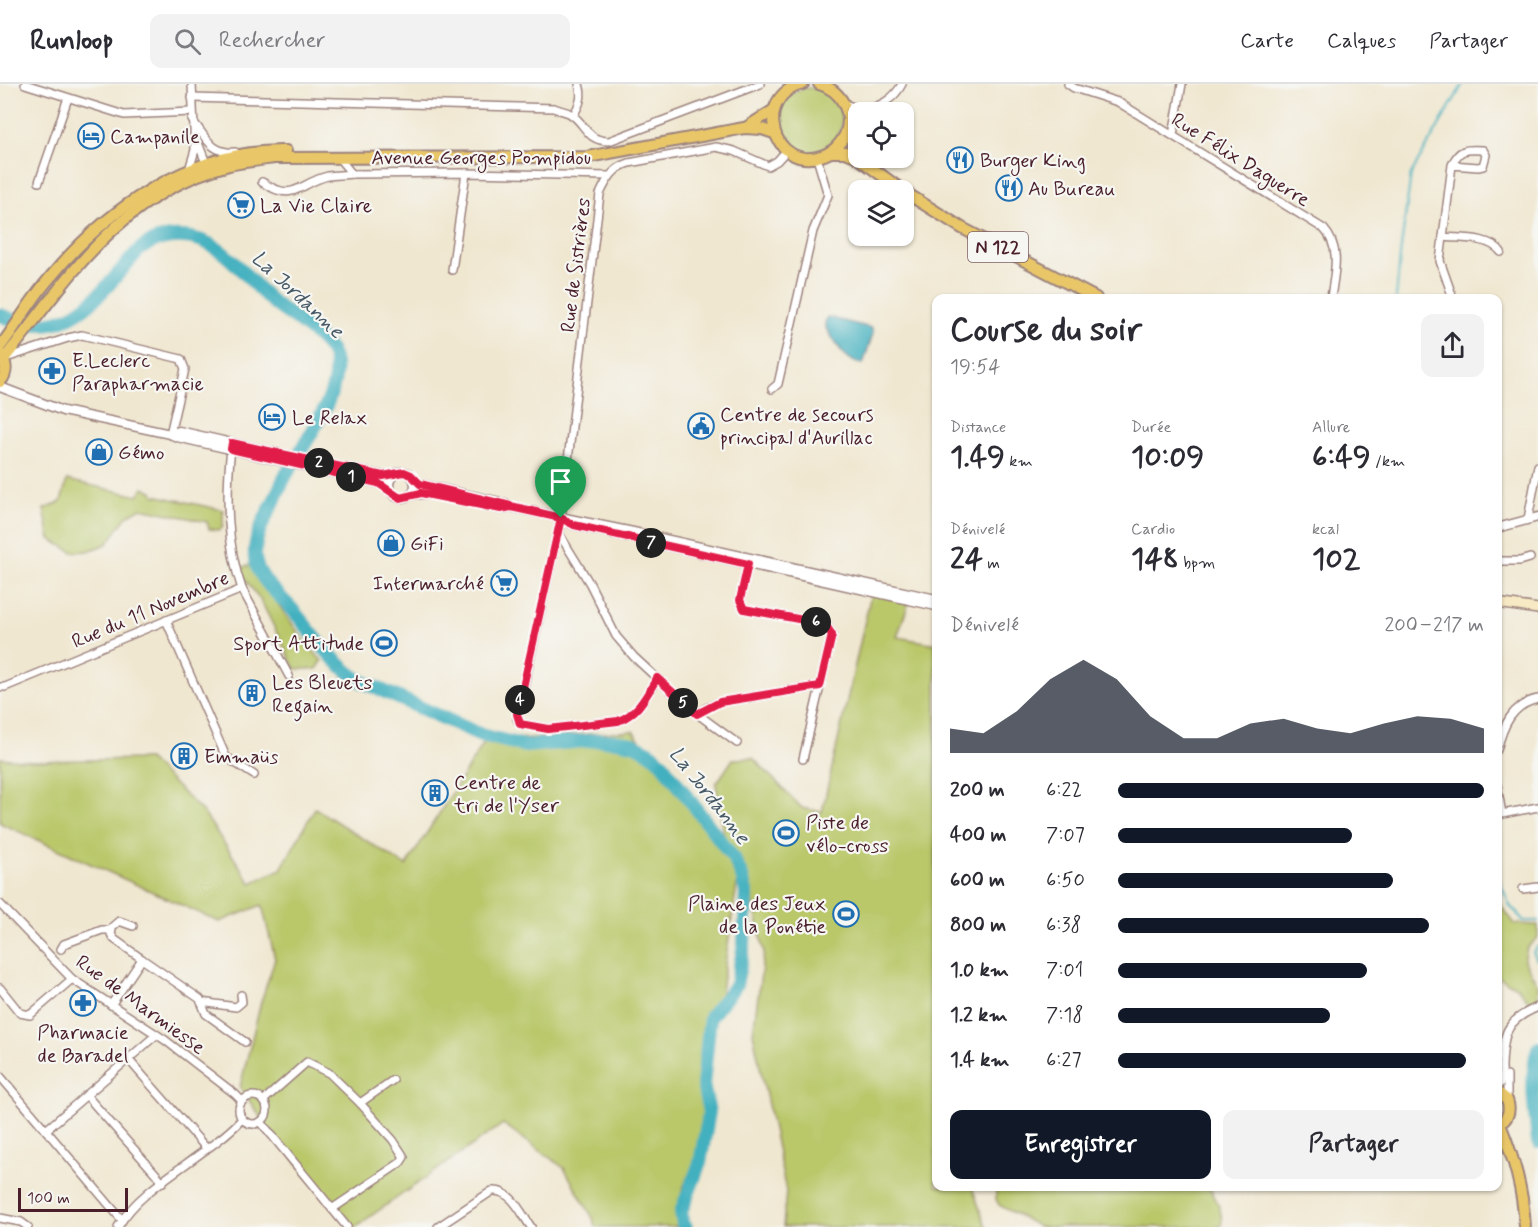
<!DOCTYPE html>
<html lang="fr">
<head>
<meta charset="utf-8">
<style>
	:root { --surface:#fff; --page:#f2f2f3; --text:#2b2b33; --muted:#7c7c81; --line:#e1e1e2; --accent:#111827 }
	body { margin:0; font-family:Mynerve,sans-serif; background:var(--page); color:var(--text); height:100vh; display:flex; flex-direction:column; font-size:22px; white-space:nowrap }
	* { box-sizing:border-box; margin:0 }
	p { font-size:20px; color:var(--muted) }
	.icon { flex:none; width:33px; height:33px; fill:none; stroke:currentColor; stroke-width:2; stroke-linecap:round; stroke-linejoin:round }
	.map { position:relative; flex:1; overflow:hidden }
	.panel { position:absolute; left:932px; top:210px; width:570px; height:897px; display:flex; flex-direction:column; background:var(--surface); border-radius:12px; box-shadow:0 2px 4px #0004 }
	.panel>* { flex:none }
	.buttons { position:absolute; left:848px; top:18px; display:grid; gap:12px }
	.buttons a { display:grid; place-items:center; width:66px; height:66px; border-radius:12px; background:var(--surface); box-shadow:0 2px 4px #0004; font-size:30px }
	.scale { position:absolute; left:18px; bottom:15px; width:110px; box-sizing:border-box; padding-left:6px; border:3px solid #4a1f2b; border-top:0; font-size:16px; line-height:21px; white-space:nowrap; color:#4a1f2b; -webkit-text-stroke:4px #f6f6f2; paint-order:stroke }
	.pin { position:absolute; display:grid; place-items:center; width:51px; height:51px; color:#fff; margin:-62px -26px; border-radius:50% 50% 50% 0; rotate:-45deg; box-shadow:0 0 6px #0007 }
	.pin .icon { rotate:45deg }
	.km { position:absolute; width:30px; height:30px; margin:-15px; border-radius:50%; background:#222; color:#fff; font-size:16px; line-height:30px; text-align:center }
	.round { display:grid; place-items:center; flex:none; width:63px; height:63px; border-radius:12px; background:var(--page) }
	.headline { display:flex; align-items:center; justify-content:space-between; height:102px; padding:0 18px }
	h1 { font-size:33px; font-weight:700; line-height:45px }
	.metrics { display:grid; grid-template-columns:repeat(3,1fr); gap:9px; height:102px; padding:6px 18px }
	.metrics div { display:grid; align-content:center }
	.metrics b { font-size:30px; font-weight:700 }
	.metrics small { font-size:16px; font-weight:400 }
	.metrics p { font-size:16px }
	.chart { height:168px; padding:12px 18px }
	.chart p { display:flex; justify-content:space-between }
	.chart svg { width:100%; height:108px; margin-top:6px; fill:var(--accent); opacity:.7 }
	.primary-button { display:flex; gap:12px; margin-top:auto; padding:12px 18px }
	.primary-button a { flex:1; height:69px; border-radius:12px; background:var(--accent); color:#fff; font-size:24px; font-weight:700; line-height:69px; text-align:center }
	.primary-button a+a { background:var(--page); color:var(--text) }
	ul { padding:0 18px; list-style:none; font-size:20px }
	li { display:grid; grid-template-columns:96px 72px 1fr; align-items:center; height:45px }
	li i { height:15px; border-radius:8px; background:var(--accent) }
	header { display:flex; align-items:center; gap:36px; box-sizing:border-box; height:84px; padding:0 30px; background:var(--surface); border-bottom:2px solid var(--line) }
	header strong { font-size:28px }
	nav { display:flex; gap:33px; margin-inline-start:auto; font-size:21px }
	.search { width:420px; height:54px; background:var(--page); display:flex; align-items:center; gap:15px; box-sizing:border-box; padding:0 21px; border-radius:12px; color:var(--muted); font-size:22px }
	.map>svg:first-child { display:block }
</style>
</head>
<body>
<header>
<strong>Runloop</strong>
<div class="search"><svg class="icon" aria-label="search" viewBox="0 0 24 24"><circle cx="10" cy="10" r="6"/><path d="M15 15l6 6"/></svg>Rechercher</div>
<nav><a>Carte</a><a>Calques</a><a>Partager</a></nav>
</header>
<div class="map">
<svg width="1538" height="1143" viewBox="0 0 1538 1143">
	<rect width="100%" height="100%" fill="#f6f6f2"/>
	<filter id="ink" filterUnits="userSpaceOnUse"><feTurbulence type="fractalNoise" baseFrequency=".0167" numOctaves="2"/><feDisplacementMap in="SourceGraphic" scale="12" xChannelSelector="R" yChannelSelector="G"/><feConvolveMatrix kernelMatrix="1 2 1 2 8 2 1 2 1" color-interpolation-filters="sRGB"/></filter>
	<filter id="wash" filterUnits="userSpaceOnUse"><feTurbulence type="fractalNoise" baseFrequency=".008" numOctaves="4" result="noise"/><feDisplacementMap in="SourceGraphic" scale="24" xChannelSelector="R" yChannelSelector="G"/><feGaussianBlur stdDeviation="1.35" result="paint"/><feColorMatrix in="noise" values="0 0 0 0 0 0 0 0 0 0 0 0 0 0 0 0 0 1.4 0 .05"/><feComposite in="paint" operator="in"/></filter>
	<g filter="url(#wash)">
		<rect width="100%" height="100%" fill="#f0e7d0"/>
		<g fill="#bac86a" stroke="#82744a" stroke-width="1.5">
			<circle cx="810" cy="36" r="32"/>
			<path d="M 67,396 L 138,412 L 143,404 L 153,407 L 154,411 L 223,426 L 223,442 L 219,446 L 209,445 L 207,438 L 141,424 L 127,432 L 107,460 L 88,467 L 73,468 L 50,455 L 44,425 L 61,418 Z"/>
			<path d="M 251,481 L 302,554 L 322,577 L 317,585 L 295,585 L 261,517 L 237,484 Z"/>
			<path d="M 871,510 L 909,518 L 897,553 L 936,560 L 936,1102 L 972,1103 L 986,1143 L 783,1143 L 786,1107 L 753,949 L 764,868 L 748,792 L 725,758 L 716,700 L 733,675 L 753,674 L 802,724 L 822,728 Z"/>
			<path d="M 633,647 L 739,787 L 720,914 L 708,936 L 700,999 L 707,1029 L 701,1065 L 682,1106 L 680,1139 L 683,1143 L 595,1143 L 593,1134 L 564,1084 L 503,1040 L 355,1143 L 351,1143 L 265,1040 L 240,1003 L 261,918 L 275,875 L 262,821 L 219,838 L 0,739 L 0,674 L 33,677 L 148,675 L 203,728 L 251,799 L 281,785 L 315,724 L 406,782 L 485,657 Z"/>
			<path d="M 1497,813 L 1499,819 L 1515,840 L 1538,841 L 1538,853 L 1527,864 L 1524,877 L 1538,901 L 1538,915 L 1529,918 L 1518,904 L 1497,892 Z"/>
			<path d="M 992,1103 L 1209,1103 C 1216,1115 1224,1128 1221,1143 L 1039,1143 L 999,1121 L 996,1115 L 996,1106 Z"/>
		</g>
		<path fill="#42b0bf" stroke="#466875" stroke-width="1.5" d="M 827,233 L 872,244 L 873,249 L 863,280 C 846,279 835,258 826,244 L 825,239 Z"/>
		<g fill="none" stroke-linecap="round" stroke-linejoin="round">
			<g stroke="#42b0bf" stroke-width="2">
				<path d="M 1396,214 L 1401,163 L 1411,90 L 1463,0"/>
				<path d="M 1497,791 L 1510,822 L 1524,837 L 1538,837"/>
				<path d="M 1538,862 L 1533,868 L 1538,877"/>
			</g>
			<g stroke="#42b0bf" stroke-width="14">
				<path d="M 0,231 C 70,261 97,212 139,166 C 162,148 196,149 219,166 C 241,181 255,204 275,220 C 293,234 313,245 328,263 C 354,295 305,357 289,386 C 283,395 279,405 275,415 C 266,433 253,453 255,474 C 257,494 279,511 292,525 C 314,551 332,579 361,597 L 481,651 L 525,662 L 599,656 L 617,657 L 633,660 L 649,668 L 661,678 L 734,775 L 742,792 L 746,808 L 744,861 L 736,901 L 710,933 L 703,1001 L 709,1028 L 700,1079 L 681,1128 L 683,1140 L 686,1143"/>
				<path d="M 1538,964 C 1529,994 1535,1028 1538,1058"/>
			</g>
		</g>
	</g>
	<g filter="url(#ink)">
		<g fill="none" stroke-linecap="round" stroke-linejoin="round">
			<g stroke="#9d837e" stroke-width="10">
				<g id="minor">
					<path d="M 25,0 L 124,31 L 192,28"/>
					<path d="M 1068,0 L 1074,4 L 1118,18 L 1324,145 C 1342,165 1334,190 1331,214"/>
					<path d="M 192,14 L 554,24 C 558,26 564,27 569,29 C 586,38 585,57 609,57 L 760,0"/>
					<path d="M 845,20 L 858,25 L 869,24"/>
					<path d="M 863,28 C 880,21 893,17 902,0"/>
					<path d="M 573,32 C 580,20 583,13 579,0"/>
					<path d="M 192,36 C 206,53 211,70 235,68"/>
					<path d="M 848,40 L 858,32"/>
					<path d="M 1173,51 L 1182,0"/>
					<path d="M 197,56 L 206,79"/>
					<path d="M 338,73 L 352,90 L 466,89 L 609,92"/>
					<path d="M 1452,81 L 1478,83 L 1483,82 L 1486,71 L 1483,66 C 1467,65 1459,64 1452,81 L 1440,177 L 1453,214"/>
					<path d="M 189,86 L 195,66 L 192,0"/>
					<path d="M 39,98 L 68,14"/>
					<path d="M 262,98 C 295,120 298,99 328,92 C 336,91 344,91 352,90"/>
					<path d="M 1443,153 C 1461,155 1489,152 1501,168"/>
					<path d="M 452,186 L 466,89"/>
					<path d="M 6,274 L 68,254 L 82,251 L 181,275 L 185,285 L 170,350"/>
					<path d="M 772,305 L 778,300 L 813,147 L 828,111 L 817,74"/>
					<path d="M 1528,435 L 1538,382"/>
					<path d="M 558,448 L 590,500 L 616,552 L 634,573 L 688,623 L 737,659"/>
					<path d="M 1497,477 L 1520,477 L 1530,474"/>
					<path d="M 748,480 L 740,516 L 744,525 L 826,540 L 832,551 L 803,675"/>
					<path d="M 242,505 L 289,592"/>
					<path d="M 166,536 L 226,673 L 254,691"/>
					<path d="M 657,594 C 646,612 639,629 618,637 L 548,645 L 520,640 L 517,635 L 561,434 L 600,110 C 607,95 613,84 629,79 L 716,63 L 734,67 L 768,82 L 777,77 L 787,66"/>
					<path d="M 0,603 L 5,603 L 242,505 C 226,459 226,411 231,363"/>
					<path d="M 697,630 L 708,623 L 720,618 L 820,602"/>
					<path d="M 1497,666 C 1503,642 1512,620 1538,615"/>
					<path d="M 1497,701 L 1502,730 L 1538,723"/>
					<path d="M 1523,805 L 1538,803"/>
					<path d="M 0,820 L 72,895 L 165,956 L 235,1010 L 242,1017"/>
					<path d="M 61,865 L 64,860 L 102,846 L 112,846"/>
					<path d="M 142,875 L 200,915 L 206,930 L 245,958"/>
					<path d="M 0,904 L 20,929 L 30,931 L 72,895"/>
					<path d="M 201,918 L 236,923 L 242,918 L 241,911"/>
					<path d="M 111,921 L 142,875 L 114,855 L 111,850 L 112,843 L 119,837 L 133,842"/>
					<path d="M 128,975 L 207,1065"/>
					<path d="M 0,992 L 122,1136"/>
					<path d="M 1497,1003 C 1504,996 1502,991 1502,982 C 1503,949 1506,936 1538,923"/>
					<path d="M 86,1011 L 163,1098"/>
					<circle cx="253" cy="1026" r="14"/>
					<path d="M 1507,1015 L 1507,992"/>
					<path d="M 264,1016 L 307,978 L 329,989 L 360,1019 L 393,1056 L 404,1073 L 400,1079 L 332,1125"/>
					<path d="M 360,1019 L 393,996"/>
					<path d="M 261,1038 L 347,1143"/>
					<path d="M 46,1046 L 156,951"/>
					<path d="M 0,1134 L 21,1138 L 28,1143"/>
					<path d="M 118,1143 C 142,1100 208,1072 242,1035"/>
					<path d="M 438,1143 L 492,1107 C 511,1105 521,1129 531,1143"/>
				</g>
			</g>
			<g stroke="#9d837e" stroke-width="11">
				<g id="tertiary">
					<path d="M 0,303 L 63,327 L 170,350 L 177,353 L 378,399 L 390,406"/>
					<path d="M 170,350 L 179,347 L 320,379 L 383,392 L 395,391"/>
					<circle cx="402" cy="401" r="13"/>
					<path d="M 415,397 L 420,400 L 505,419 L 511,423 L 633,448 L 936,515"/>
					<path d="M 411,411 C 437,406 475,419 501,425 L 511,423"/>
					<path d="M 564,436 L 574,441 L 936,522"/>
					<path d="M 1497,444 L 1538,433"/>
				</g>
			</g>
			<g stroke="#9d837e" stroke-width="12">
				<path id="secondary" d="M 1497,519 L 1538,525"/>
			</g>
			<g stroke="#9d837e" stroke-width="14">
				<g id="primary">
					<path d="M 803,0 C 752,11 772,88 821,72 C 832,69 840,61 845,51 C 854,29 841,6 819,0"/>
					<path d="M 747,43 L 774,26"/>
					<path d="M 830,68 L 845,68 L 858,73"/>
					<path d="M 858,74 L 902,106"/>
					<path d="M 903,107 L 962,144 L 1096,214"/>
					<path d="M 0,263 C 17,241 30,217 48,196 C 106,125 191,65 286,67"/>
					<path d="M 4,275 C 70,193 119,110 229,81 C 244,78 260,76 274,74 L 588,73 L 744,44 L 762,45 L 774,49"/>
					<path d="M 0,298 C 8,289 7,279 0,269"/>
					<path d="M 1497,1008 L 1507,1016 C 1511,1027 1508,1036 1497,1041"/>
					<path d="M 1500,1040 C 1514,1075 1523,1105 1525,1143"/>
				</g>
			</g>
			<use href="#minor" stroke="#fff" stroke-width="7"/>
			<use href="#tertiary" stroke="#fff" stroke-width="8"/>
			<use href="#secondary" stroke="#f6e9c3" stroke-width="9"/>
			<use href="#primary" stroke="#e9c769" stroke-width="10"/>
		</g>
	</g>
	<g fill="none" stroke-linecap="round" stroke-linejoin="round" filter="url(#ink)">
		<g stroke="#fff" stroke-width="12">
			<path id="route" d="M 561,434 L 511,423 L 501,425 L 421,409 L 400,414 L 378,399 L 231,365 L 232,359 L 383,392 L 404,388 L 411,391 L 420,400 L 561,434 L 517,630 L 520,640 L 548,645 L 618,637 C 639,629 646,612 657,594 L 697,630 L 720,618 L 820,602 L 832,551 L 825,540 L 744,525 L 740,516 L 748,480 L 574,441 L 561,434"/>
		</g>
		<use href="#route" stroke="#e11d48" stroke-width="8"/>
	</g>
	<defs>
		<g id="hotel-ring" transform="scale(1.35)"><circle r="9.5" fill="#f6f6f2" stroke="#1f6fb2" stroke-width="1.5"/><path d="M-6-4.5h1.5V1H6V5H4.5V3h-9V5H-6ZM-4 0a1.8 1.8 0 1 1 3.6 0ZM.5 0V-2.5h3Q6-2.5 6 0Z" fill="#1f6fb2"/></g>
		<g id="restaurant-ring" transform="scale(1.35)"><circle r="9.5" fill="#f6f6f2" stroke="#1f6fb2" stroke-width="1.5"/><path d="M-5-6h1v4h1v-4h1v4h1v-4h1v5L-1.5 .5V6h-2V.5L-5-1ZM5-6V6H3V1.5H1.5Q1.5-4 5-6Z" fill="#1f6fb2"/></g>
		<g id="supermarket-ring" transform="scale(1.35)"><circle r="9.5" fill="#f6f6f2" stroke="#1f6fb2" stroke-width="1.5"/><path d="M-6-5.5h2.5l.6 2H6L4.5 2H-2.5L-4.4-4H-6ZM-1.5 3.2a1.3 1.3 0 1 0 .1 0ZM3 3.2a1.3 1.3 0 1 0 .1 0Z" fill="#1f6fb2"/></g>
		<g id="pharmacy-ring" transform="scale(1.35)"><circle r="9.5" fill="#f6f6f2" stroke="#1f6fb2" stroke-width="1.5"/><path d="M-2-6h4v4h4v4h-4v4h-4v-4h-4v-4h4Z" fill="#1f6fb2"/></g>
		<g id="civic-ring" transform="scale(1.35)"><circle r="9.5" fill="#f6f6f2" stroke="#1f6fb2" stroke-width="1.5"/><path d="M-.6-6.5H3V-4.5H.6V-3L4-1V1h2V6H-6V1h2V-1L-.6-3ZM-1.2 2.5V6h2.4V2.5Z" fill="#1f6fb2"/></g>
		<g id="shop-ring" transform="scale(1.35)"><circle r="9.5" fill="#f6f6f2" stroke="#1f6fb2" stroke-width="1.5"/><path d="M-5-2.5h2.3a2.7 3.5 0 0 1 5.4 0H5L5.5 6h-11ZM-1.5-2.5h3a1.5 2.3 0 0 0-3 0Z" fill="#1f6fb2"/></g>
		<g id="stadium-ring" transform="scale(1.35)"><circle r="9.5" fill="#f6f6f2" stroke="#1f6fb2" stroke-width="1.5"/><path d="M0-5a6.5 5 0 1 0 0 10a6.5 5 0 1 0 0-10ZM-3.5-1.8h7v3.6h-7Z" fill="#1f6fb2"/></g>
		<g id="building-ring" transform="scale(1.35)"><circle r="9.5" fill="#f6f6f2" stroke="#1f6fb2" stroke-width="1.5"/><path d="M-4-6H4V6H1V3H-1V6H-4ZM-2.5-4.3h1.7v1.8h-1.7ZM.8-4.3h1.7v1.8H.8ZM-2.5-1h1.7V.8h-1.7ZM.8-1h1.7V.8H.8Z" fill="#1f6fb2"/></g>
	</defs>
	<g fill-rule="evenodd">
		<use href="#hotel-ring" x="91" y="52"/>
		<use href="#restaurant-ring" x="960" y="76"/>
		<use href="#restaurant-ring" x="1009" y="104"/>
		<use href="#supermarket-ring" x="241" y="121"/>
		<use href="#pharmacy-ring" x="52" y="287"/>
		<use href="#hotel-ring" x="272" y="333"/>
		<use href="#civic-ring" x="701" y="342"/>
		<use href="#shop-ring" x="99" y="368"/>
		<use href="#shop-ring" x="391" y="459"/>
		<use href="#supermarket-ring" x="504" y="499"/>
		<use href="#stadium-ring" x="384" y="559"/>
		<use href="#building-ring" x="252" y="609"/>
		<use href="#building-ring" x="184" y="672"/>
		<use href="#building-ring" x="435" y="709"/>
		<use href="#stadium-ring" x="786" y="749"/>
		<use href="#stadium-ring" x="846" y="830"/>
		<use href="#pharmacy-ring" x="83" y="919"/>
	</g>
	<g text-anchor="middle" stroke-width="4.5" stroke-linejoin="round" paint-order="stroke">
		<rect fill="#f6f6f2" stroke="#7e6067" stroke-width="1.5" x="968" y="148" width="60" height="30" rx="4.5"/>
		<g font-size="18" font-weight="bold" fill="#4a1f2b">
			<text x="998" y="169">N 122</text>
		</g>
		<g font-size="20" fill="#4a1f2b" stroke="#f6f6f2" text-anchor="start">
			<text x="110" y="59">Campanile</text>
			<text x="980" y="83">Burger King</text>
			<text x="1028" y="111">Au Bureau</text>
			<text x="260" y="128">La Vie Claire</text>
			<text x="72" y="283">E.Leclerc<tspan x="72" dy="23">Parapharmacie</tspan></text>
			<text x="720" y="337">Centre de secours<tspan x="720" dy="23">principal d'Aurillac</tspan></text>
			<text x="292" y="340">Le Relax</text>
			<text x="118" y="375">Gémo</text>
			<text x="410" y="466">GiFi</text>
			<text x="484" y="506" text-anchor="end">Intermarché</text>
			<text x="364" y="566" text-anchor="end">Sport Attitude</text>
			<text x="272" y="605">Les Bleuets<tspan x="272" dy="23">Regain</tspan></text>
			<text x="204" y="679">Emmaüs</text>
			<text x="454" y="705">Centre de<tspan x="454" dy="23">tri de l'Yser</tspan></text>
			<text x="806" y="745">Piste de<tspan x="806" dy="23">vélo-cross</tspan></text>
			<text x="826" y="826" text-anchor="end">Plaine des Jeux<tspan x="826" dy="23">de la Ponétie</tspan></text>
			<text x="83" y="955" text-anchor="middle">Pharmacie<tspan x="83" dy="23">de Baradel</tspan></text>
		</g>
		<g font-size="20" fill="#4a1f2b" stroke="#f6f6f2">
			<text x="481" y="80">Avenue Georges Pompidou</text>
			<text transform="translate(1241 75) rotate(32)" y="7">Rue Félix Daguerre</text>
			<text transform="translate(575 181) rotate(-83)" y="7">Rue de Sistrières</text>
			<text transform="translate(150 525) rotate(-23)" y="7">Rue du 11 Novembre</text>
			<text transform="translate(141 920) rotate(36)" y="7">Rue de Marmiesse</text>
		</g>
		<g font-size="21" font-style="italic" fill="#475966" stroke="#f6f6f2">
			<text transform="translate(298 210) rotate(43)" y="7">La Jordanne</text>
			<text transform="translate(710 711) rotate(52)" y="7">La Jordanne</text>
		</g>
	</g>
</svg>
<div class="buttons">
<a><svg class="icon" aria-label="locate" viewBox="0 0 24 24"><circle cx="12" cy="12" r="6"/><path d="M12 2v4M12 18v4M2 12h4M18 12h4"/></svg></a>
<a><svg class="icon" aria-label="layers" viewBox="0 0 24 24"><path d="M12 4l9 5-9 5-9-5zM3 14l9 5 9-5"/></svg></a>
</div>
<div class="scale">100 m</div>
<div class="pin" style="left:561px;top:434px;background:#1e9e55"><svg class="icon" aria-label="arrive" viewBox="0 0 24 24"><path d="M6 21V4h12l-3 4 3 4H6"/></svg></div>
<b class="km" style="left:351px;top:393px">1</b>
<b class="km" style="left:319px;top:379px">2</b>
<b class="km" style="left:520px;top:616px">4</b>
<b class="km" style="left:683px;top:619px">5</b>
<b class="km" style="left:816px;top:538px">6</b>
<b class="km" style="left:651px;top:459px">7</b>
<section class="panel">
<div class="headline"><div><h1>Course du soir</h1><p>19:54</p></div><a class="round"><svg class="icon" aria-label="share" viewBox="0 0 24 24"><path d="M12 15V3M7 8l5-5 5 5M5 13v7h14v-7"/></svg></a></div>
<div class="metrics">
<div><p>Distance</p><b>1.49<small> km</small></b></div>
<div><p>Durée</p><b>10:09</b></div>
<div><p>Allure</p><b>6:49<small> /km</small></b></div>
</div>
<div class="metrics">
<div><p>Dénivelé</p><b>24<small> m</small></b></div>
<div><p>Cardio</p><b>148<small> bpm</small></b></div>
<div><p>kcal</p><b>102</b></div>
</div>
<div class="chart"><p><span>Dénivelé</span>200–217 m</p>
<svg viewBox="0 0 160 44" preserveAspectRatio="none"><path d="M0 44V34L10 36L20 27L30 14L40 6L50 14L60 29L70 38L80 38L90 32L100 30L110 34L120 36L130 32L140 29L150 30L160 34V44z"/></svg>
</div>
<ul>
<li><b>200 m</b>6:22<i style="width:100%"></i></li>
<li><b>400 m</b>7:07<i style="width:64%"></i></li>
<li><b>600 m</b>6:50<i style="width:75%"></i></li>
<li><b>800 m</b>6:38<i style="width:85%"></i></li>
<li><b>1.0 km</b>7:01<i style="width:68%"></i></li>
<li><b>1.2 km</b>7:18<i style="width:58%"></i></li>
<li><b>1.4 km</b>6:27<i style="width:95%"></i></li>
</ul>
<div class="primary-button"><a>Enregistrer</a><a>Partager</a></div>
</section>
</div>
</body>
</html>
